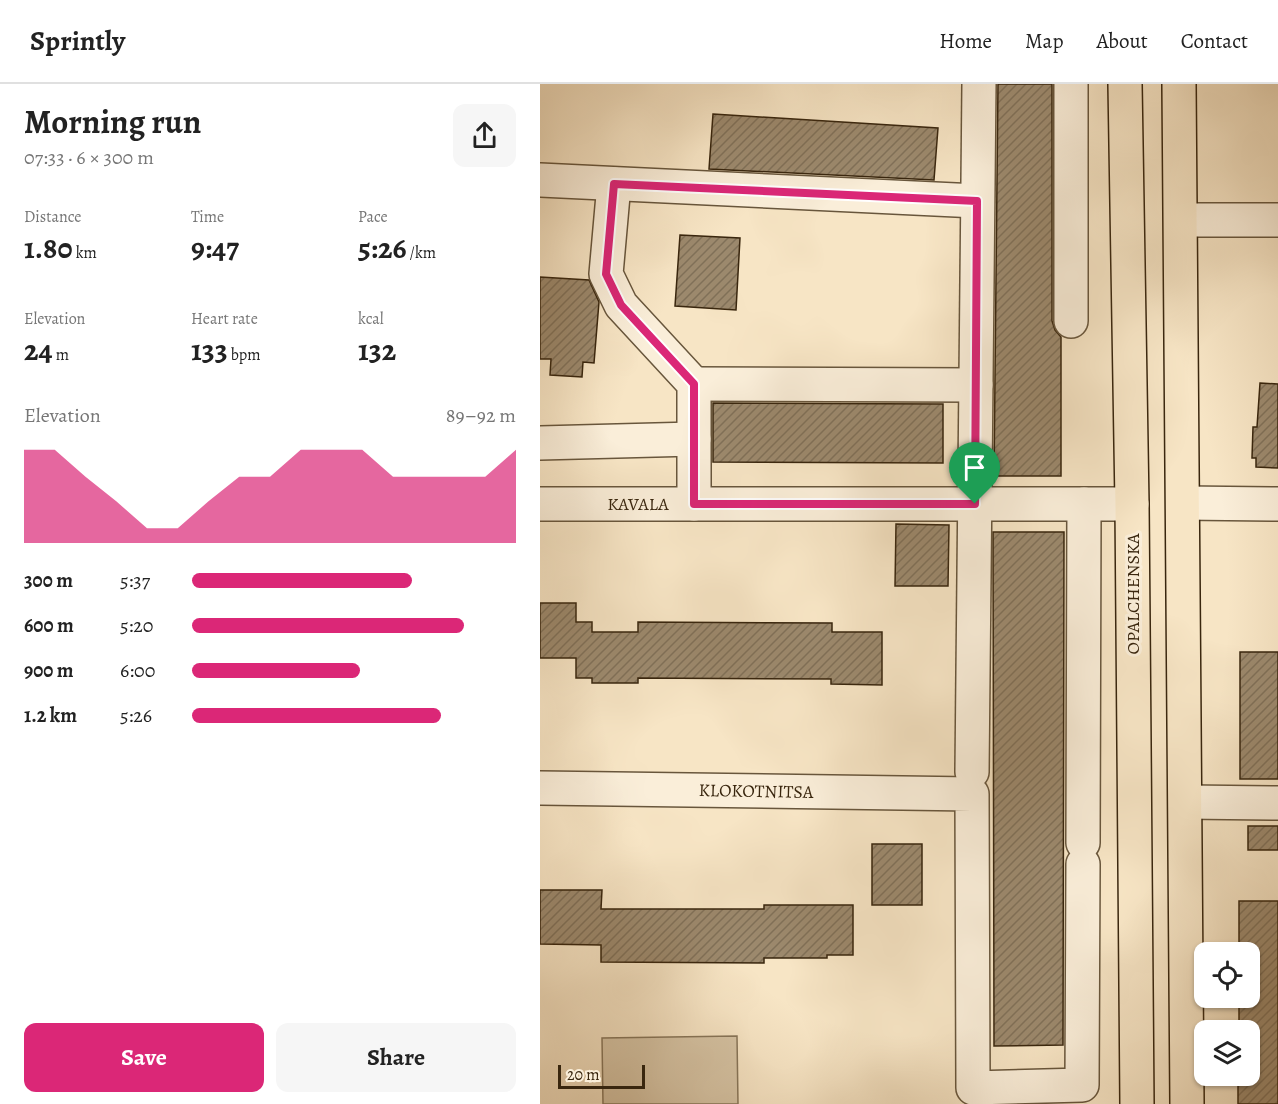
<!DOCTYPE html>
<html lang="en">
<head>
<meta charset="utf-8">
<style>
	:root { --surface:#fff; --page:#f6f6f6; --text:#222; --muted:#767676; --line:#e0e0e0; --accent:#db2777 }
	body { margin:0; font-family:Alegreya,serif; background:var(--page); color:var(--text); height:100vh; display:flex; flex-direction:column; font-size:22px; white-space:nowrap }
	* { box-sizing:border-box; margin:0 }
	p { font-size:20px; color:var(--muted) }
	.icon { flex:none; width:33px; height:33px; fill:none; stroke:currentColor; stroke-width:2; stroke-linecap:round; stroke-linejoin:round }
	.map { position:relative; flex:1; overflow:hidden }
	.panel { display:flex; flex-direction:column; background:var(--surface); width:540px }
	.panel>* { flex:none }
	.tools { position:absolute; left:654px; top:858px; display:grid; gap:12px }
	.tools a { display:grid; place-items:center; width:66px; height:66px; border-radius:12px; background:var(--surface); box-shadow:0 2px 4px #0004; font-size:30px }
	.scale { position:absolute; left:18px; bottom:15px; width:87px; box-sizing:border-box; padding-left:6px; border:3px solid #39260e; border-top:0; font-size:16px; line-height:21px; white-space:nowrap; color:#39260e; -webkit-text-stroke:4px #faeed9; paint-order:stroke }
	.pin { position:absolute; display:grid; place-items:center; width:51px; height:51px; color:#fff; margin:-62px -26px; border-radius:50% 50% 50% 0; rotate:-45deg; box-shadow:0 0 6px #0007 }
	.pin .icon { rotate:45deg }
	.round { display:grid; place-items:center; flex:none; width:63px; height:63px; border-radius:12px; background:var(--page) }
	.overview { display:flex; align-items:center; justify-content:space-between; height:102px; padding:0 24px }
	h1 { font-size:33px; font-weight:600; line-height:45px }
	.figures { display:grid; grid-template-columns:repeat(3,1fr); gap:9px; height:102px; padding:6px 24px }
	.figures div { display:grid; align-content:center }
	.figures b { font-size:30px; font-weight:600 }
	.figures small { font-size:16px; font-weight:400 }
	.figures p { font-size:16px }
	.chart { height:168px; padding:12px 24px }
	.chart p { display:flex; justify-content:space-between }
	.chart svg { width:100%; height:108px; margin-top:6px; fill:var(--accent); opacity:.7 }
	.cta { display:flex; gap:12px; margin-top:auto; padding:12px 24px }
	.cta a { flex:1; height:69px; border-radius:12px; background:var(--accent); color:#fff; font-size:24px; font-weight:600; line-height:69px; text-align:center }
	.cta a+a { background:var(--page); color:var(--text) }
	ul { padding:0 24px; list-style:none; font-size:20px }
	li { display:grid; grid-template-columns:96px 72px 1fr; align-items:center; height:45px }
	li i { height:15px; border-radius:8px; background:var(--accent) }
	header { display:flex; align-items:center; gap:36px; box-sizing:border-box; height:84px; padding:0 30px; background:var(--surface); border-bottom:2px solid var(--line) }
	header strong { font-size:28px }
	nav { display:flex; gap:33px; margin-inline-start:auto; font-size:21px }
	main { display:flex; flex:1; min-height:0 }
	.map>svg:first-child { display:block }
</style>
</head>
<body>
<header>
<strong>Sprintly</strong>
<nav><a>Home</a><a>Map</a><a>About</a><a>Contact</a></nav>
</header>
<main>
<section class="panel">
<div class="overview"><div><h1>Morning run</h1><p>07:33 · 6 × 300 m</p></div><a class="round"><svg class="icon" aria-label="share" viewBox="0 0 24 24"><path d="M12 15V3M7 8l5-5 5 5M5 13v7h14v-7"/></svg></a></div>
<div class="figures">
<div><p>Distance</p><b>1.80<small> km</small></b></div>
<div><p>Time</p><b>9:47</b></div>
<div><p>Pace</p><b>5:26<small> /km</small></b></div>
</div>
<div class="figures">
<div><p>Elevation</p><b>24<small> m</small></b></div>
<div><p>Heart rate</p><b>133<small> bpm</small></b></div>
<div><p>kcal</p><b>132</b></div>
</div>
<div class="chart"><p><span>Elevation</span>89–92 m</p>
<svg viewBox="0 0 160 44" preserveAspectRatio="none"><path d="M0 44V6L10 6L20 17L30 27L40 38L50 38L60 27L70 17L80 17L90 6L100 6L110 6L120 17L130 17L140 17L150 17L160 6V44z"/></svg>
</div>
<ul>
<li><b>300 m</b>5:37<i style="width:68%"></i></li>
<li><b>600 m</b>5:20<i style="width:84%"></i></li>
<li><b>900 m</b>6:00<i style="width:52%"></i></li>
<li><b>1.2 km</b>5:26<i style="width:77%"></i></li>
</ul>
<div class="cta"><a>Save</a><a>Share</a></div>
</section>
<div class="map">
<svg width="738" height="1020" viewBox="0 0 738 1020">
	<defs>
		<pattern id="building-hatch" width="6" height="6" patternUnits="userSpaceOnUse" patternTransform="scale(1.5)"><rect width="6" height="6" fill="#9c896d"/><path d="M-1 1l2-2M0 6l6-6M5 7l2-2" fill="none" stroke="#807058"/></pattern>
	</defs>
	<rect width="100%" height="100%" fill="#f7e5c5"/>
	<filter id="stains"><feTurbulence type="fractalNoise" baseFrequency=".00333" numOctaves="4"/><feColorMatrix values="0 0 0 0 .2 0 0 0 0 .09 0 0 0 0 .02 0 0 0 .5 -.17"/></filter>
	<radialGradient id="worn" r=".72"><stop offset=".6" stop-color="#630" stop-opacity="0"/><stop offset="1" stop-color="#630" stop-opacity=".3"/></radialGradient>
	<path fill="#d7c5a6" stroke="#88765a" stroke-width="1.5" d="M 197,952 L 198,1020 L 63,1020 L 62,954 Z"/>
	<g fill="url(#building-hatch)" stroke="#39260e" stroke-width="1.5">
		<path d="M 458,0 L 512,0 L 512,237 L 515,246 L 521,253 L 521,392 L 454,392 Z"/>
		<path d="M 173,30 L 398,44 L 394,96 L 169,85 Z"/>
		<path d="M 140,151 L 200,154 L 196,226 L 135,222 Z"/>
		<path d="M 0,193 L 49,196 L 59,218 L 54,279 L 43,278 L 42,293 L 10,291 L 11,275 L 0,275 Z"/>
		<path d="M 720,299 L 738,300 L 738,384 L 716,383 L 716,374 L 712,374 L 713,343 L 717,343 Z"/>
		<path d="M 173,319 L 403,320 L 403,379 L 173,378 Z"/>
		<path d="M 356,440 L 409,441 L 408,502 L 355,502 Z"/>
		<path d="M 453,448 L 524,448 L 523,961 L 454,962 Z"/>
		<path d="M 0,519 L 36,519 L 36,538 L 52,538 L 52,548 L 98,548 L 98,538 L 292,539 L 292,548 L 342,548 L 342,601 L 291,600 L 291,595 L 98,594 L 98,599 L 52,599 L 52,594 L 36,594 L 36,574 L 0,574 Z"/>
		<rect x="700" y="568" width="38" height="127"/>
		<rect x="708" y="742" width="30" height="24"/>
		<rect x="332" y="760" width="50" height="61"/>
		<path d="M 0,806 L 62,806 L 61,825 L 224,825 L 224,821 L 313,821 L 313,871 L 287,871 L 287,874 L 224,874 L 224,879 L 61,878 L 61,861 L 0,860 Z"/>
		<path d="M 699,817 L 738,817 L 738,1020 L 698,1020 L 698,992 L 710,992 L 710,946 L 699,946 L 699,914 L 710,914 L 710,868 L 699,868 Z"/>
	</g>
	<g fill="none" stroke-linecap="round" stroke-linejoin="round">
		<g stroke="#68563c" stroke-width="36">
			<g id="minor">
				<path d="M 0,96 L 437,117"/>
				<path d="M 74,100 L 66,190 L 81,221 L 154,300 L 154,355"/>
				<path d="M 641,136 L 738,136"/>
				<path d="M 531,237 L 531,0"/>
				<path d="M 154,300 L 436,301"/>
				<path d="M 0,359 L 154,355 L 154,420"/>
				<path d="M 643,419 L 738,420"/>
				<path d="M 0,420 L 592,420"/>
				<path d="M 432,688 L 439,0"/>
				<path d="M 0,704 L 432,710 L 433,1004 L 542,1001 L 543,780"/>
				<path d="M 646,718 L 738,719"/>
				<path d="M 543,759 L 544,420"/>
			</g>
		</g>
		<g stroke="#39260e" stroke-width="36">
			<g id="major">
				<path d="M 585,0 L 592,420 L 597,1020"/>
				<path d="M 639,0 L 647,1020"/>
			</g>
		</g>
		<use href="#minor" stroke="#faeed9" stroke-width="33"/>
		<use href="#major" stroke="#f7e5c5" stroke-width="33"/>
	</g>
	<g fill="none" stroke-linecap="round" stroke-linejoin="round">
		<g stroke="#fff" stroke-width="12">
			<path id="route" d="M 74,100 L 437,117 L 435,420 L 154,420 L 154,300 L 81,221 L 66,190 Z"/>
		</g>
		<use href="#route" stroke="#db2777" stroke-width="8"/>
	</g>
	<g text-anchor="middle" stroke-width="6" stroke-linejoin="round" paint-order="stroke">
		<g font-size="18" fill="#39260e" stroke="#faeed9">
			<text x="98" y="426">KAVALA</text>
			<text transform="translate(593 510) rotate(-90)" y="6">OPALCHENSKA</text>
			<text transform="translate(216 707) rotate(1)" y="6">KLOKOTNITSA</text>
		</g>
	</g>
	<rect width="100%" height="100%" filter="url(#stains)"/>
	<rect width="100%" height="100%" fill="url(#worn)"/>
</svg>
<div class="tools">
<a><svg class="icon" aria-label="locate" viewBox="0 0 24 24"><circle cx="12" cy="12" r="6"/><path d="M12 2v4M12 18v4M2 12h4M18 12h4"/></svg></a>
<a><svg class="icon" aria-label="layers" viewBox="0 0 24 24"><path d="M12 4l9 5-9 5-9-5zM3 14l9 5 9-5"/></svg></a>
</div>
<div class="scale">20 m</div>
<div class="pin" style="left:435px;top:420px;background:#1e9e55"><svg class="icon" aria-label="arrive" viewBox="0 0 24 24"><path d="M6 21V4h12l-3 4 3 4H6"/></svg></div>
</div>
</main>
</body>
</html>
